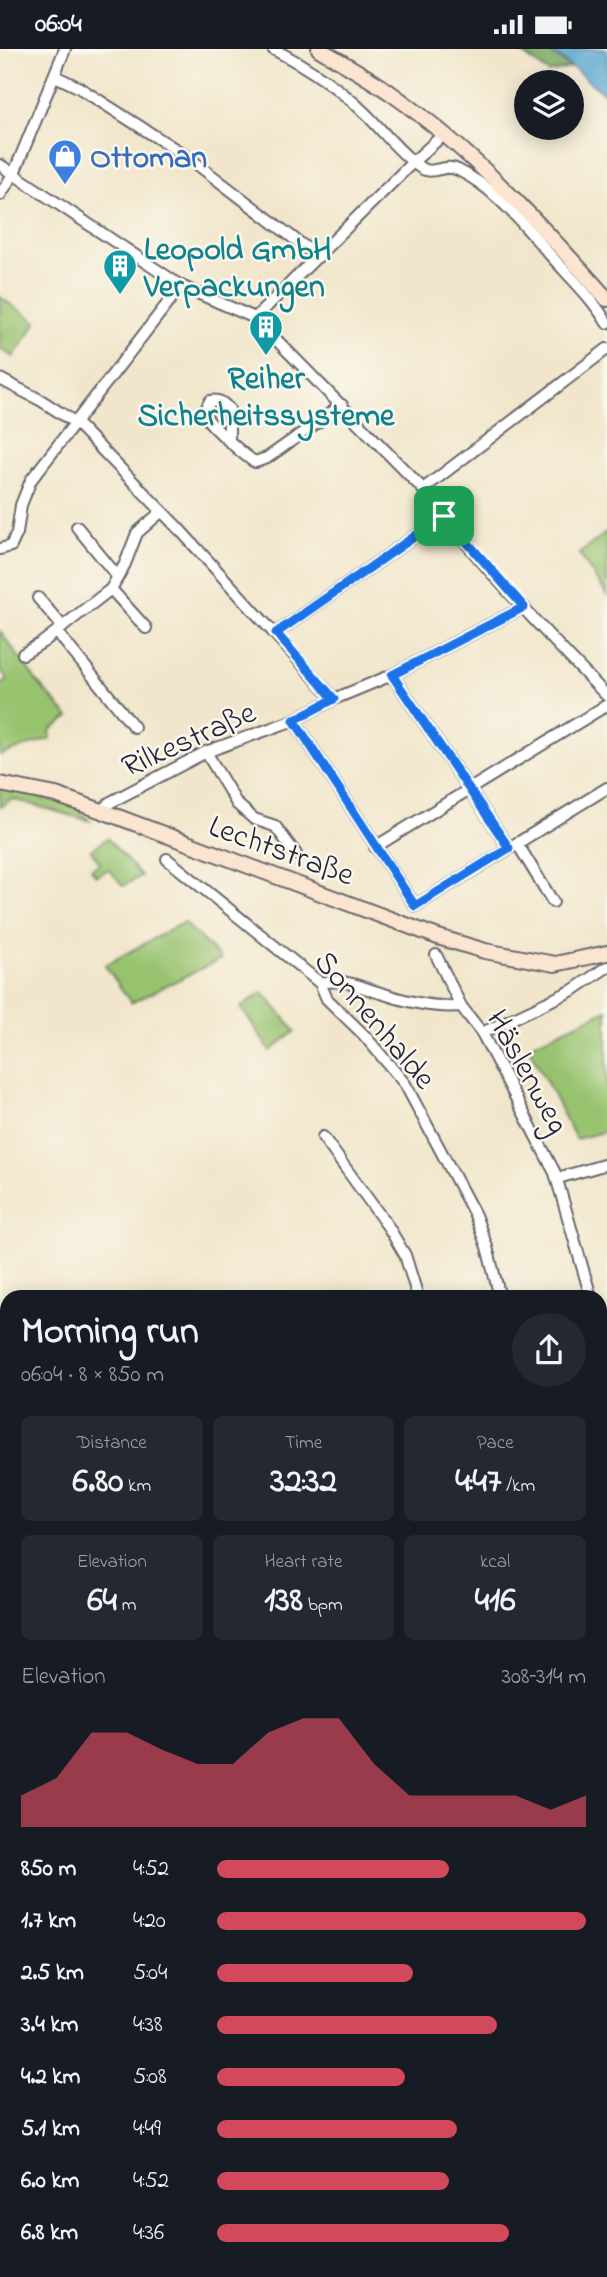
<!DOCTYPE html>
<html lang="en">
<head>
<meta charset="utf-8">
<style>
	:root { --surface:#171b24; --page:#242831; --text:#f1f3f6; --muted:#9ea1a6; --accent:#d1495b }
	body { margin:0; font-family:"Indie Flower",sans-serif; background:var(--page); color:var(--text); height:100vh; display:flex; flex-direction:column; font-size:26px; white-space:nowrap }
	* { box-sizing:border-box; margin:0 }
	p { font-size:23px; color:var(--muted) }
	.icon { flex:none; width:38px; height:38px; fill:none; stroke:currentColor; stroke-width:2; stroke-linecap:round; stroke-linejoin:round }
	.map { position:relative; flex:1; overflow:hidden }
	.panel { position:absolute; left:0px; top:1241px; width:607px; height:989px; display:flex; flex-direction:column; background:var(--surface); border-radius:21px 21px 0 0; box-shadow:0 4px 18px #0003 }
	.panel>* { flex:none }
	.fabs { position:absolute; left:514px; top:21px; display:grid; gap:14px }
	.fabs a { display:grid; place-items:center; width:70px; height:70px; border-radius:50%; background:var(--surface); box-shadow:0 4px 18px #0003; font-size:35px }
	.pin { position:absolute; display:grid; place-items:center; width:60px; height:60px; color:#fff; margin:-30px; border-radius:14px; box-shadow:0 4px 10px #0006 }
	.round { display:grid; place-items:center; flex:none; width:74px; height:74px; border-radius:37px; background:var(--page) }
	.summary { display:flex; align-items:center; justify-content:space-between; height:119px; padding:0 21px }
	h1 { font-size:38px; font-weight:700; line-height:52px }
	.stats { display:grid; grid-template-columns:repeat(3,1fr); gap:10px; height:119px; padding:7px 21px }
	.stats div { display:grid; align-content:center; border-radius:10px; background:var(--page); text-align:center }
	.stats b { font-size:35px; font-weight:700 }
	.stats small { font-size:19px; font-weight:400 }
	.stats p { font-size:19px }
	.chart { height:196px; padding:14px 21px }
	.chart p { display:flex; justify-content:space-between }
	.chart svg { width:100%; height:126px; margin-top:7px; fill:var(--accent); opacity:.7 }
	ul { padding:0 21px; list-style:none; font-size:23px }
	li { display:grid; grid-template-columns:112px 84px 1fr; align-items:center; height:52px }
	li i { height:18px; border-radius:9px; background:var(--accent) }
	.status { display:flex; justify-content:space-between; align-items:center; height:49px; padding:0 35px; background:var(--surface); direction:ltr }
	.status svg { height:19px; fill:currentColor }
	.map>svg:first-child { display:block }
</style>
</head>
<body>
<div class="status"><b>06:04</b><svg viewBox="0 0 49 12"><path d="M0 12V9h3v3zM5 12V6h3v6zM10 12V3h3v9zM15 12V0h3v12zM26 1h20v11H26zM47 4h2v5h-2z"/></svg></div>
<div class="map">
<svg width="607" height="2228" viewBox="0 0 607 2228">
	<rect width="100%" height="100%" fill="#fbf7ec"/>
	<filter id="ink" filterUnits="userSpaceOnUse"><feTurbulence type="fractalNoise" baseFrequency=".0143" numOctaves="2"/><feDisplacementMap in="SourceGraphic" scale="14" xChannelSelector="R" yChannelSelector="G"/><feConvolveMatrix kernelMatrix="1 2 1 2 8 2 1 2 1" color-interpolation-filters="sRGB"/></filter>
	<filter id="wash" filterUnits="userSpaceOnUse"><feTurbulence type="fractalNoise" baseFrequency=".00686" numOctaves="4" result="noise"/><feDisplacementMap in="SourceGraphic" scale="28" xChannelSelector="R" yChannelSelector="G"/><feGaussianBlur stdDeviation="1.57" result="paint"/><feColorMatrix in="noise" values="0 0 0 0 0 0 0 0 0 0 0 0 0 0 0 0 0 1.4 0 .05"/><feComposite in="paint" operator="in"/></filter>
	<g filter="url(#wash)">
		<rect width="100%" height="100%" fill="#f1e6cb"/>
		<g fill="#97c26e" stroke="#5c7254" stroke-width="2">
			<path d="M 0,248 L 37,273 L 13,308 L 0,299 Z"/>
			<path d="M 607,483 L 607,546 L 579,505 Z"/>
			<path d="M 0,582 L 38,634 L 69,668 L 50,682 L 51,689 L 0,706 L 0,637 L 8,631 L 0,620 Z"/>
			<path d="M 0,738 L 74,756 L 90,772 L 12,750 L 0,758 Z"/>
			<path d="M 107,789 L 141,827 L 123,837 L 109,820 L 96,827 L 91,820 L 100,814 L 91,801 Z"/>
			<path d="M 184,873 L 221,910 L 131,954 L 105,916 Z"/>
			<path d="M 263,943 L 295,982 L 270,1002 L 241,958 Z"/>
			<path d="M 607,961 L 607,1082 L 576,1090 L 528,997 Z"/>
			<path d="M 607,1601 L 607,1646 L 600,1654 L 600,1611 Z"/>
			<path d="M 0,1847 L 7,1856 L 7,2028 L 0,2029 Z"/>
		</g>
		<path fill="#79a861" stroke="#4e654e" stroke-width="2" d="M 516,0 L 545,0 L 570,19 L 549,24 Z"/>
		<path fill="#55a4cf" stroke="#3c6385" stroke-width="2" d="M 549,0 L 607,0 L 607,47 Z"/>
	</g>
	<g filter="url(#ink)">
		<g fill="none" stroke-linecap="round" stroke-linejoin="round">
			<g stroke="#6a676d" stroke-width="14">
				<g id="street">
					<path d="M 273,0 C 306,17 338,38 365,64 C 383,82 398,102 418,117 C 432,129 444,113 458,121 C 496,139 525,178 552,208 C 571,229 593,250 607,274"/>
					<path d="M 55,27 L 78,38 L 189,109 L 318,208"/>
					<path d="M 0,116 L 181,237 L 255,269 L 423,440 C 478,513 543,581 607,647"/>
					<path d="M 0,146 L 14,124 L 65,0"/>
					<path d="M 255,269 L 413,113 L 444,85"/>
					<path d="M 0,330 L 42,352 L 76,374 L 180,481 L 334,650"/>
					<path d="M 229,391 L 229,360 C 223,354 219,350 210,352 C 207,357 205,363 207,369 C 211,377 247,409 255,413 L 267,409 L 342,356"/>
					<path d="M 423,440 L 607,300"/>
					<path d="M 77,478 L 117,527"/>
					<path d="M 0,500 L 11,497 L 17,484 L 21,456 L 31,431 L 181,237"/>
					<path d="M 111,540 L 146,579"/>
					<path d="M 38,549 L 63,578"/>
					<path d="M 57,583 L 134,678"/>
					<path d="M 276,584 L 444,467"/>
					<path d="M 23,605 L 43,593 L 111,540 L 125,515 L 137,484 L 162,462"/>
					<path d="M 392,626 L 509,799"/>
					<path d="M 294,671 L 415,857 L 607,739"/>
					<path d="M 206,703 L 237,755 L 254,770 L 275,777 L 296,805"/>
					<path d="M 102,762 L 109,754 L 206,703 L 294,671 L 334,650 L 392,626 L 524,558"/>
					<path d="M 517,794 L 553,853"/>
					<path d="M 375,798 L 607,656"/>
					<path d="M 167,810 L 320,934 L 327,950 L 364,986 L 405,1035 L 475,1166 L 487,1198 L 500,1248"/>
					<path d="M 436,906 L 461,957 L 482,984 L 555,1124 L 591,1248"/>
					<path d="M 320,934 C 346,929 359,938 384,945 C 408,953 436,959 461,957"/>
					<path d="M 482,984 L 573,941 L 607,918"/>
					<path d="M 323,1088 L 389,1179 L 405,1206 L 418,1248"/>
					<path d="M 558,1129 L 607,1115"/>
					<path d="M 600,1282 L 607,1315"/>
					<path d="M 0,1328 L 7,1328"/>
					<path d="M 600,1373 L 607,1345"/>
					<path d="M 600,1402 L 607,1403"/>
					<path d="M 0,1468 L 7,1473"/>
					<path d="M 0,1514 L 7,1512"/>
					<path d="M 600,1580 L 607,1563"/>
					<path d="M 0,1651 L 7,1652"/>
					<path d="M 600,1719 L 607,1713"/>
					<path d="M 600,1811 L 607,1805"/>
					<path d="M 0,1835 L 7,1842"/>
					<path d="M 600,1907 L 607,1912"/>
					<path d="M 0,2088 L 7,2088"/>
					<path d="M 0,2154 L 7,2154"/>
					<path d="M 0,2217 L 7,2217"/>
					<path d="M 161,2222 L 161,2228"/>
				</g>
			</g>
			<g stroke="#6a676d" stroke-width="18">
				<g id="secondary">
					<path d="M 319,0 C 343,14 368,28 392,45 C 473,102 541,176 607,250"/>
					<path d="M 0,735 L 56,746 L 102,762 L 438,888 L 485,902 L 555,915 L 607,904"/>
					<path d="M 600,2202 L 607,2200"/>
					<path d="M 528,2228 L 545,2222"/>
				</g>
			</g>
			<use href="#street" stroke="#fff" stroke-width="10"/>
			<use href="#secondary" stroke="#fce5d0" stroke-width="14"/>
		</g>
	</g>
	<g fill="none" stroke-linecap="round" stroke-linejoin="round" filter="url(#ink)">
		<g stroke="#fff" stroke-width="14">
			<path id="route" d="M 444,467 L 524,558 L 392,626 L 509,799 L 415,857 L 294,671 L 334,650 L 276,584 Z"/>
		</g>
		<use href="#route" stroke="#1a73e8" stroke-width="9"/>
	</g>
	<defs>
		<g id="shop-pin" transform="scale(1.75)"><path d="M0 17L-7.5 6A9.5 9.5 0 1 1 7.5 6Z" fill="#3f7fe0" stroke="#fbf7ec"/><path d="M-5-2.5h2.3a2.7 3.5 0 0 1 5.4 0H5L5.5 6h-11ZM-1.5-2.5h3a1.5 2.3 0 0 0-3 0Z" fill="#fff"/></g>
		<g id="building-pin" transform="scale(1.75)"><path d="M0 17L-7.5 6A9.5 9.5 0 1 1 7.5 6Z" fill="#0f9aa8" stroke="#fbf7ec"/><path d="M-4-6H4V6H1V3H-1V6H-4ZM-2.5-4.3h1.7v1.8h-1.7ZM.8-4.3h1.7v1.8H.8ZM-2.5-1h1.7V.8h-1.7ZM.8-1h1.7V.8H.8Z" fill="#fff"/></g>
	</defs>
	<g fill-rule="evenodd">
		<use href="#shop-pin" x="65" y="107"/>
		<use href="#building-pin" x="120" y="217"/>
		<use href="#building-pin" x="266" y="278"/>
	</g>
	<g text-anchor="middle" stroke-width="5" stroke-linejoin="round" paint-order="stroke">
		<g font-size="32" font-weight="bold" fill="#366cbe" stroke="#fbf7ec" text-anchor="start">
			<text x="90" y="118">Ottoman</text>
		</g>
		<g font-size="32" font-weight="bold" fill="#0d838f" stroke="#fbf7ec" text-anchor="start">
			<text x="144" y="210">Leopold GmbH<tspan x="144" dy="37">Verpackungen</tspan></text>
			<text x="266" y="339" text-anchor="middle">Reiher<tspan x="266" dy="37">Sicherheitssysteme</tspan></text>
		</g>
		<g font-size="32" fill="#22223b" stroke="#fbf7ec">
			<text transform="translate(188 689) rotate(-24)" y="11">Rilkestraße</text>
			<text transform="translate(282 800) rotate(20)" y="11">Lechtstraße</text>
			<text transform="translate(376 970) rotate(50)" y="11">Sonnenhalde</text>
			<text transform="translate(529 1022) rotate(61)" y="11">Häslenweg</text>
		</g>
	</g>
</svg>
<div class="fabs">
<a><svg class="icon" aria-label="layers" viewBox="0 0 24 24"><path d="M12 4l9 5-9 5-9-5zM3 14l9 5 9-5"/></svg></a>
</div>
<div class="pin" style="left:444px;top:467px;background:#1e9e55"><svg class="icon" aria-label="arrive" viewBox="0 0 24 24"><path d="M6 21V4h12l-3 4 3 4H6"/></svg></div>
<section class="panel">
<div class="summary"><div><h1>Morning run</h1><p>06:04 · 8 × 850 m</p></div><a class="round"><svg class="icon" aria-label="share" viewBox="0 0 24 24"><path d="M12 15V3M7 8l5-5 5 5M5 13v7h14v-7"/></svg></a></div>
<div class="stats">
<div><p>Distance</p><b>6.80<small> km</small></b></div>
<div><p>Time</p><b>32:32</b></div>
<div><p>Pace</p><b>4:47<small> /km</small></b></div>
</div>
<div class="stats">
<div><p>Elevation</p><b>64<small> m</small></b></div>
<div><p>Heart rate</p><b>138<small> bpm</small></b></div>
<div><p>kcal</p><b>416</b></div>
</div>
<div class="chart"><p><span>Elevation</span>308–314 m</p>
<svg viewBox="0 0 160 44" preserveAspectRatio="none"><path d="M0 44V33L10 27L20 11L30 11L40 17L50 22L60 22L70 11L80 6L90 6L100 22L110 33L120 33L130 33L140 33L150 38L160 33V44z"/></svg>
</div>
<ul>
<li><b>850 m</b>4:52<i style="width:63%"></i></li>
<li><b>1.7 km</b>4:20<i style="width:100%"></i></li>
<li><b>2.5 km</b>5:04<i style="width:53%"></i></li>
<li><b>3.4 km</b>4:38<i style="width:76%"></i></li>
<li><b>4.2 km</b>5:08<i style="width:51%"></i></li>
<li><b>5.1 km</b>4:49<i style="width:65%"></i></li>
<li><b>6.0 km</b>4:52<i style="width:63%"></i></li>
<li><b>6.8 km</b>4:36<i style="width:79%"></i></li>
</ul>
</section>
</div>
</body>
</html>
